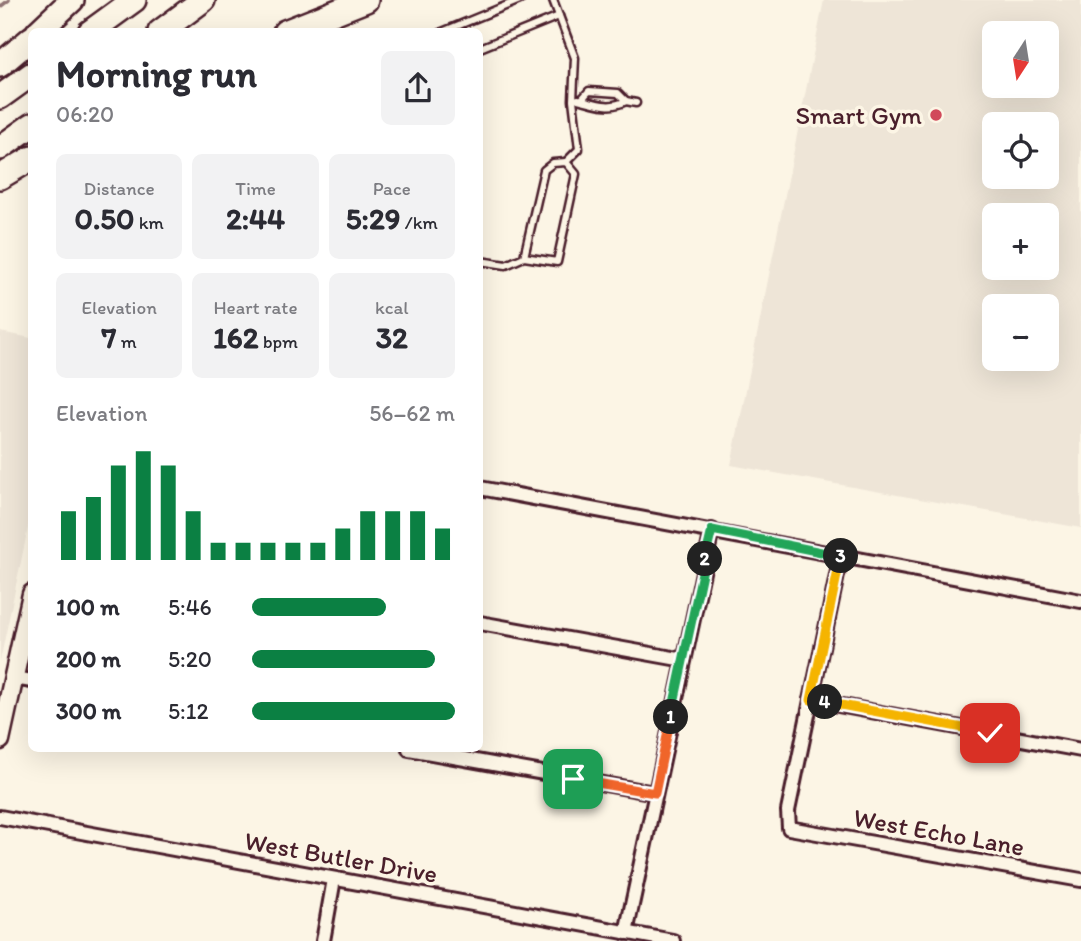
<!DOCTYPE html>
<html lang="en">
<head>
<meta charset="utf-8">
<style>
	:root { --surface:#fff; --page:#f2f2f3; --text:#2b2b33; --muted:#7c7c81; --accent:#0b8043 }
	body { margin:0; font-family:Itim,sans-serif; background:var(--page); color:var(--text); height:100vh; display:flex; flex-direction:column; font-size:26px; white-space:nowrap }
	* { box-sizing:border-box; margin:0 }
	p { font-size:23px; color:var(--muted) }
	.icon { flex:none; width:38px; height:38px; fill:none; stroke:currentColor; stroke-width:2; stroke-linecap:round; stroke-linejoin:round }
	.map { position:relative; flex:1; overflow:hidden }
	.side { position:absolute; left:28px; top:28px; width:455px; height:724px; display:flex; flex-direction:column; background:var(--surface); border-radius:10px; box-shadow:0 7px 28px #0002 }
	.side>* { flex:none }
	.needle { width:46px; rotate:192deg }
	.buttons { position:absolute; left:982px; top:21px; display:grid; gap:14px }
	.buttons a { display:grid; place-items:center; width:77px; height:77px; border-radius:10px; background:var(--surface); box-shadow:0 7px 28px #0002; font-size:35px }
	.pin { position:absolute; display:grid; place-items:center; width:60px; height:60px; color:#fff; margin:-30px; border-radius:14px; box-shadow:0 4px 10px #0006 }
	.km { position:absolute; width:35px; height:35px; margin:-18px; border-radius:50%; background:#222; color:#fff; font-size:19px; line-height:35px; text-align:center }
	.round { display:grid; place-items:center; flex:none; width:74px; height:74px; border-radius:10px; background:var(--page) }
	.summary { display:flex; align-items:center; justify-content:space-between; height:119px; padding:0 28px }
	h1 { font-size:38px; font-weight:800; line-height:52px }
	.stats { display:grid; grid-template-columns:repeat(3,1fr); gap:10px; height:119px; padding:7px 28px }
	.stats div { display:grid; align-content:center; border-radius:10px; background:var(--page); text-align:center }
	.stats b { font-size:30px; font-weight:800 }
	.stats small { font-size:19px; font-weight:400 }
	.stats p { font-size:19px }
	.chart { height:196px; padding:14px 28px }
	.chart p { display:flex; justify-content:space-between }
	.chart svg { width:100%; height:126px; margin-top:7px; stroke:var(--accent); stroke-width:6 }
	ul { padding:0 28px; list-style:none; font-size:23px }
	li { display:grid; grid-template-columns:112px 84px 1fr; align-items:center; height:52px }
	li i { height:18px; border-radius:9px; background:var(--accent) }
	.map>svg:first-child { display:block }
</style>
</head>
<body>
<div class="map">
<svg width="1081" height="941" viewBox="0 0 1081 941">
	<rect width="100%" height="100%" fill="#fcf5e5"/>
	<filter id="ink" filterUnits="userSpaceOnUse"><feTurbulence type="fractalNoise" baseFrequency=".0143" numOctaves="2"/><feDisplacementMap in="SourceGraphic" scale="14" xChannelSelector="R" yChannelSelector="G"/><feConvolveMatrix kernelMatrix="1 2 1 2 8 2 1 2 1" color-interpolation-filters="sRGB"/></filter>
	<g filter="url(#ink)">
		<g fill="#eee5d7" fill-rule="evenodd">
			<path d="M 824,0 L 1081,0 L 1081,528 L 731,465 ZM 994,33 L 1046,33 L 1046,86 L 994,86 ZM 994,124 L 1046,124 L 1046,177 L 994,177 ZM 994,215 L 1046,215 L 1046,268 L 994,268 ZM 994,306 L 1046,306 L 1046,359 L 994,359 Z"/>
			<path d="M 0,332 L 31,338 L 32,509 L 0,661 Z"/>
		</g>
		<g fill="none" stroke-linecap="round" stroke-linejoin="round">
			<path stroke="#917474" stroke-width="3.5" d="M 0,7 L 9,0"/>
			<g stroke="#4a1f2b" stroke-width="11">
				<g id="lane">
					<path d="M 553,0 L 575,58 L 573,100 L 579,149 L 566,162"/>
					<path d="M 442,32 L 520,0"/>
					<path d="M 480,48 L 559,16"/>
					<path d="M 578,99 C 595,103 609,110 626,101"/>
					<path d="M 582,99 L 589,91 L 618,93 L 626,101 L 636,103"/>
					<path d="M 480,261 L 506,265 L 524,257 L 557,262 L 576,174 L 566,162 L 553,163 L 544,170 L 524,257"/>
				</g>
			</g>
			<g stroke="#4a1f2b" stroke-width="18">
				<g id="street">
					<path d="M 480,488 L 1081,601"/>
					<path d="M 841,556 L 788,811 L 789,828 L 1081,880"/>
					<path d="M 480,623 L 684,660"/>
					<path d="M 14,678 L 32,681"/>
					<path d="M 811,700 L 1081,750"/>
					<path d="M 409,749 L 655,793"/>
					<path d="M 0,817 L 673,941"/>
					<path d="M 626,933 L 712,530"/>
					<path d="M 323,941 L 334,879"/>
				</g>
			</g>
			<g stroke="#4a1f2b" stroke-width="23">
				<path id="secondary" d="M 0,740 L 32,594"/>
			</g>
			<g stroke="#4a1f2b" stroke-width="28">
				<g id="highway">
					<path d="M 38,32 L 72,0"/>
					<path d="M 90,32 L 134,0"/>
					<path d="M 160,32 L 203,0"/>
					<path d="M 285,32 L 366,0"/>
					<path d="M 0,65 L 32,38"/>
					<path d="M 0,97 L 32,74"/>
					<path d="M 0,148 L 32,125"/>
					<path d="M 0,177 L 32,158"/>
				</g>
			</g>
			<use href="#lane" stroke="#fcf5e5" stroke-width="6"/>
			<use href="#street" stroke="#fcf5e5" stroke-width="12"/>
			<use href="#secondary" stroke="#fcf5e5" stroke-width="18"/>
			<use href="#highway" stroke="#fcf5e5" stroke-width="23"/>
		</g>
	</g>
	<g fill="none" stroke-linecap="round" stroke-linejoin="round" filter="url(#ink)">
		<g stroke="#fff" stroke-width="14">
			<path id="split-1" d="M 573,779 L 655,793 L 671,717"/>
		</g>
		<g stroke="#fff" stroke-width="14">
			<path id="split-2" d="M 671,717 L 705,559"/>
		</g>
		<g stroke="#fff" stroke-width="14">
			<path id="split-3" d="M 705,559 L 712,530 L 841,556"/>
		</g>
		<g stroke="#fff" stroke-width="14">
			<path id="split-4" d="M 825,702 L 811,700 L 841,556"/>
		</g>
		<g stroke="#fff" stroke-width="14">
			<path id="split-5" d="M 825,702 L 990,733"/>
		</g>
		<use href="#split-1" stroke="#f0652b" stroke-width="9"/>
		<use href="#split-2" stroke="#22a559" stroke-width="9"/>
		<use href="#split-3" stroke="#22a559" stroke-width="9"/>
		<use href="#split-4" stroke="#f5b400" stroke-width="9"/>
		<use href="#split-5" stroke="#f5b400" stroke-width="9"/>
	</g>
	<circle fill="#d1495b" stroke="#fcf5e5" stroke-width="2.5" cx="936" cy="115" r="7"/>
	<g text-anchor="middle" stroke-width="7" stroke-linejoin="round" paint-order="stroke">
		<g font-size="26" fill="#4a1f2b" stroke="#fcf5e5" text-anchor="end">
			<text x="922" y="124">Smart Gym</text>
		</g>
		<g font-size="26" fill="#4a1f2b" stroke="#fcf5e5">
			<text transform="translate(939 832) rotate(10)" y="9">West Echo Lane</text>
			<text transform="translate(341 857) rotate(10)" y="9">West Butler Drive</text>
		</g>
	</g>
</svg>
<div class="buttons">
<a><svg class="needle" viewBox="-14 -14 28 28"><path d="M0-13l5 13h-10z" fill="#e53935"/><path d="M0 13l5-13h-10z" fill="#7c7c81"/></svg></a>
<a><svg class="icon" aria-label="locate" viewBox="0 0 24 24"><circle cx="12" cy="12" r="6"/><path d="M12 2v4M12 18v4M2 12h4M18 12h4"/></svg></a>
<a>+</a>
<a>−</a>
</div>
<div class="pin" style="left:573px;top:779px;background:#1e9e55"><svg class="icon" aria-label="arrive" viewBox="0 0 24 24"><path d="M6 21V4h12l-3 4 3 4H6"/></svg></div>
<div class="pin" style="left:990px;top:733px;background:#d93025"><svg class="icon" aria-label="check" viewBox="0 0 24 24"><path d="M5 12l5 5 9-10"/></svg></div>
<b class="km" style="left:671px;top:717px">1</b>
<b class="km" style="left:705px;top:559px">2</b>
<b class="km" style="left:841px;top:556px">3</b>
<b class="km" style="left:825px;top:702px">4</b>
<section class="side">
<div class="summary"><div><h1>Morning run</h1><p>06:20</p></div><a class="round"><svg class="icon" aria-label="share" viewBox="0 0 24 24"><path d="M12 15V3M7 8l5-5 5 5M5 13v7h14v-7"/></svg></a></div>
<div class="stats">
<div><p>Distance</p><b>0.50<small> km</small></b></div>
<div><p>Time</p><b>2:44</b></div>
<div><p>Pace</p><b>5:29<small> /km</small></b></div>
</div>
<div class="stats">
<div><p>Elevation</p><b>7<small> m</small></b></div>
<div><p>Heart rate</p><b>162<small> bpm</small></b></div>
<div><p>kcal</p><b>32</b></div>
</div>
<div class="chart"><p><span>Elevation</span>56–62 m</p>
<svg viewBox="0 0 160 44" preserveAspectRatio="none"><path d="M5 44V27M15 44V22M25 44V11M35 44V6M45 44V11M55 44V27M65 44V38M75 44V38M85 44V38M95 44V38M105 44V38M115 44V33M125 44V27M135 44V27M145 44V27M155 44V33"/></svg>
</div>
<ul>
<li><b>100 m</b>5:46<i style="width:66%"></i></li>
<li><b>200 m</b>5:20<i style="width:90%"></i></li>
<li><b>300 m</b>5:12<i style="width:100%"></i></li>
</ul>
</section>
</div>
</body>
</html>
